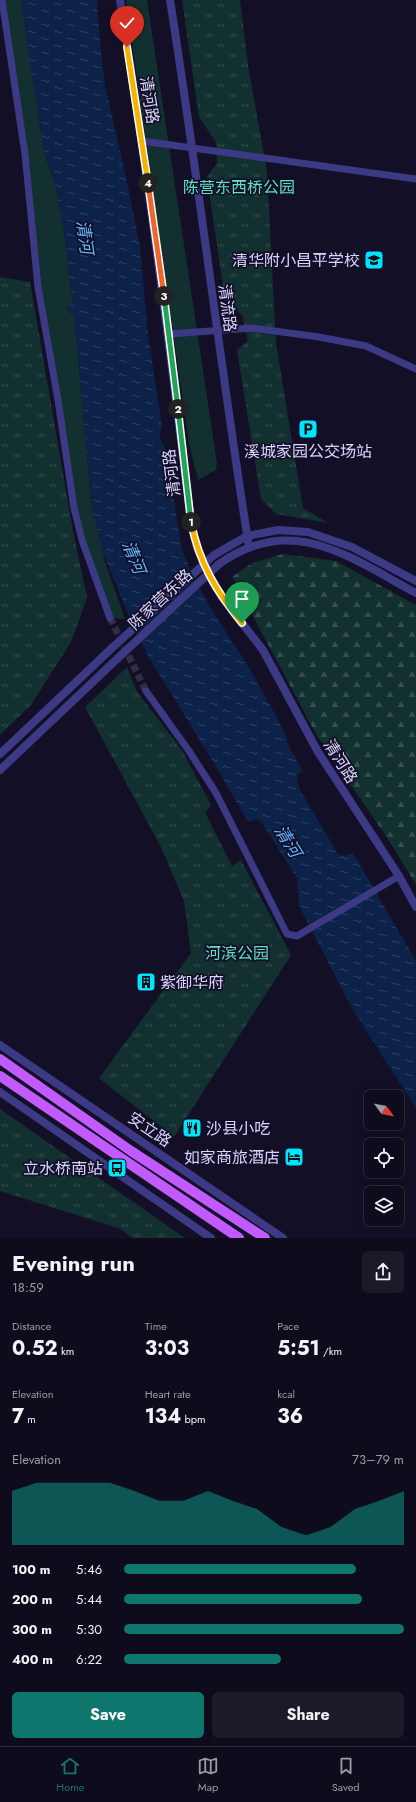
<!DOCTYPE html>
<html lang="en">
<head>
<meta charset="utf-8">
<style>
	:root { --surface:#0e0b1c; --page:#1c1929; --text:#f1f3f6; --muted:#9b9ba3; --line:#2e2b3b; --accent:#0f766e }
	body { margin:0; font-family:Jost,"Noto Sans SC",sans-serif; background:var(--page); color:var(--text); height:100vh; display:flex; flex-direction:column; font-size:15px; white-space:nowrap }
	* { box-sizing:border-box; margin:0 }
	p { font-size:13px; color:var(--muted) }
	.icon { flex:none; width:22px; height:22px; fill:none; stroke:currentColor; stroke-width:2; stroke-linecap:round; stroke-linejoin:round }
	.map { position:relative; height:1238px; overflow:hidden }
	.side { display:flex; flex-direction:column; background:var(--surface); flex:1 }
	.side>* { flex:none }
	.needle { width:26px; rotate:122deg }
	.controls { position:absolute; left:364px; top:1090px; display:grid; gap:8px }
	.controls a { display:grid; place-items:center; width:40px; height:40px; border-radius:6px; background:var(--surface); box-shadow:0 2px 10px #0003,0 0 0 1px var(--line); font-size:20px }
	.pin { position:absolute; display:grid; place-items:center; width:34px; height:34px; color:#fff; margin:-41px -17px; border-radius:50% 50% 50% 0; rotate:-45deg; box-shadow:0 0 4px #0007 }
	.pin .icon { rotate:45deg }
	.km { position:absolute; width:20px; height:20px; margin:-10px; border-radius:50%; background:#222; color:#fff; font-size:11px; line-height:20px; text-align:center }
	.round { display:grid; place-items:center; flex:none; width:42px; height:42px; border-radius:6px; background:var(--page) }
	.headline { display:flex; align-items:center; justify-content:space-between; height:68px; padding:0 12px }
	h1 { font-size:22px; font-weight:700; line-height:30px }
	.figures { display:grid; grid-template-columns:repeat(3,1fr); gap:6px; height:68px; padding:4px 12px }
	.figures div { display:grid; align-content:center }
	.figures b { font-size:20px; font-weight:700 }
	.figures small { font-size:11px; font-weight:400 }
	.figures p { font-size:11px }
	.chart { height:112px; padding:8px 12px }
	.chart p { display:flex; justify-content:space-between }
	.chart svg { width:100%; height:72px; margin-top:4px; fill:var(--accent); opacity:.7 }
	.cta { display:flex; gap:8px; margin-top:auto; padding:8px 12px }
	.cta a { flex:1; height:46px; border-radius:6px; background:var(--accent); color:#fff; font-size:16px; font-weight:700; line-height:46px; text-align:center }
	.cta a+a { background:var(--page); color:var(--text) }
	ul { padding:0 12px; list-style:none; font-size:13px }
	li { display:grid; grid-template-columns:64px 48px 1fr; align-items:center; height:30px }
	li i { height:10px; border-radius:5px; background:var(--accent) }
	.menu { display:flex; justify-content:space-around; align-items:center; height:56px; border-top:1px solid var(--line); background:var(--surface); font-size:11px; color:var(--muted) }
	.menu a { display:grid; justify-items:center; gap:2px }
	.menu .selected { color:var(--accent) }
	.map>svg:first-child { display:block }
</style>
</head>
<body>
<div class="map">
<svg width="416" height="1238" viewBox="0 0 416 1238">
	<defs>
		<pattern id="forest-firs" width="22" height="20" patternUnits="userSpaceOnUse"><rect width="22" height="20" fill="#12302f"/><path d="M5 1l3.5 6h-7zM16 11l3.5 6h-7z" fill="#344d4e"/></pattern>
		<pattern id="park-tufts" width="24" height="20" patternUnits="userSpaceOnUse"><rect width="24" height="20" fill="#12302f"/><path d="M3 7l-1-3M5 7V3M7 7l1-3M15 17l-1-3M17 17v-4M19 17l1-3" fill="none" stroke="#344d4e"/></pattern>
		<pattern id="water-ripples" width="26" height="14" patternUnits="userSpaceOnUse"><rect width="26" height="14" fill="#0c2248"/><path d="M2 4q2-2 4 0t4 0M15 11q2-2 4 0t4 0" fill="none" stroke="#2f4163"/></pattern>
	</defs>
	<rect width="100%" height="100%" fill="#130f26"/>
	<g fill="#12302f">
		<path d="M 2,0 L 21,0 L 44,151 L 56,189 L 64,231 L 73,306 L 67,308 L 68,312 L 74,313 L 91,500 L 105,562 L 125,619 L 110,618 L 82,540 L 38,287 L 25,154 Z"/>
		<path d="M 126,0 L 147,0 L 217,463 L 216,470 L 198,480 L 189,444 Z"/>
	</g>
	<path fill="url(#forest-firs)" d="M 283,554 L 336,561 L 416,605 L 416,885 L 388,839 L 317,736 L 232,577 L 252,563 Z"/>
	<g fill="url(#park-tufts)">
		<path d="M 182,0 L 240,0 L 248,65 L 267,172 L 276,343 L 303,508 L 328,523 L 276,514 L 261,499 L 237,350 L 248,341 L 242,315 L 225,300 L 207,177 L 217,163 L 216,142 L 199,117 Z"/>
		<path d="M 0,277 L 30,282 L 73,531 L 87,598 L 71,642 L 31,705 L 0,735 Z"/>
		<path d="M 127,667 L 137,692 L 182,750 L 211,805 L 205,813 L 232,866 L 241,860 L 291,955 L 174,1137 L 99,1078 L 191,953 L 184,901 L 161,847 L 85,707 Z"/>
		<path d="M 0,1109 L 185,1238 L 132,1238 L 121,1229 L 0,1191 Z"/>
	</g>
	<path fill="url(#water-ripples)" d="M 21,0 L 97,0 L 99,31 L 105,85 L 127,182 L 140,246 L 148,334 L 162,426 L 159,437 L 165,448 L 163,468 L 169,471 L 182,549 C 197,592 226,630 249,668 C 262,690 274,713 286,735 L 287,743 L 303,771 L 298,774 L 297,780 L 300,790 L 338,854 L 345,856 L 353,853 L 416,961 L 416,1108 L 353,1010 L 299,906 L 297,878 L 262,823 L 258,819 L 248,822 L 218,770 L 148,656 L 134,628 L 102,551 L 91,500 L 74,313 L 68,312 L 67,307 L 73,305 L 64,231 L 56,189 L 44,151 Z"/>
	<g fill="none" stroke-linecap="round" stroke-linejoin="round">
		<path stroke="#312d47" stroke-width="7" stroke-dasharray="7 3.5" stroke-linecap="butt" d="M 110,618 L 146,691"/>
		<g stroke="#3d3a85" stroke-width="7">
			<path d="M 2,0 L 25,154 L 38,287 L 58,400 L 74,508 L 82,540 L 110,618"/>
			<path d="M 142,141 L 416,179"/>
			<path d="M 169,334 L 252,328 L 319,337 L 366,346 L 416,369"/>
			<path d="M 146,691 L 189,751 L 216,793 L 287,934 L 297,936 L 399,876"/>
		</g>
		<g stroke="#3d3a85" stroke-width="8">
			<path d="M 120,0 C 148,174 170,348 191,523 L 197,548 L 213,583 L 221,596 L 263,650 L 318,752 L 399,876 L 416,907"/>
			<path d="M 170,0 C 199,182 220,365 249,547"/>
			<path d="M 214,555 L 247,536 L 278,530 L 308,532 L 352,547 L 416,581"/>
			<path d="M 219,564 C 292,512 349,557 416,593"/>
			<path d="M 0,754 L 112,648"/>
			<path d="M 0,770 L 118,658"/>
			<path d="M 0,1045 L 283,1238"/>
			<path d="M 0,1092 L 211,1238"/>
		</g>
		<g stroke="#c25bff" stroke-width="10">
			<path d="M 0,1059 L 131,1151 L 265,1238"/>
			<path d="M 0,1076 L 239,1238"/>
		</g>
		<g stroke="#3d3a85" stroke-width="8">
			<path d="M 112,648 L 214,555"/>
			<path d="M 118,658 L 219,564"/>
		</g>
	</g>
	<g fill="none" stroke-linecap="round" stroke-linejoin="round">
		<g stroke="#fff" stroke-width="8">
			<path id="split-1" d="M 191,522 C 199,563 216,591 242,623"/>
		</g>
		<g stroke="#fff" stroke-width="8">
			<path id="split-2" d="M 178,409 L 191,522"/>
		</g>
		<g stroke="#fff" stroke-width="8">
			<path id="split-3" d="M 164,296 L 178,409"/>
		</g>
		<g stroke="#fff" stroke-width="8">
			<path id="split-4" d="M 148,183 L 164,296"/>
		</g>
		<g stroke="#fff" stroke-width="8">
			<path id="split-5" d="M 127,47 L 148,183"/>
		</g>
		<use href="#split-1" stroke="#f5b400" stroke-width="5"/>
		<use href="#split-2" stroke="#22a559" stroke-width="5"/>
		<use href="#split-3" stroke="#22a559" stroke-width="5"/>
		<use href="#split-4" stroke="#f0652b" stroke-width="5"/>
		<use href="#split-5" stroke="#f5b400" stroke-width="5"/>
	</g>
	<defs>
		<g id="school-square" transform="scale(1)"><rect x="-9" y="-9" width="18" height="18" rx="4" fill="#00e5ff" stroke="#130f26"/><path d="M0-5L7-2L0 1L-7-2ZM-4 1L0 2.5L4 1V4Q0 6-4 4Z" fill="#111"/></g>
		<g id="parking-square" transform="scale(1)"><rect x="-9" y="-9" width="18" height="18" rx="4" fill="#00e5ff" stroke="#130f26"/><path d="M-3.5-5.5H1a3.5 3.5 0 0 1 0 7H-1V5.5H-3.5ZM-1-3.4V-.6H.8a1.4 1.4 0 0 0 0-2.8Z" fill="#111"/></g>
		<g id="building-square" transform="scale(1)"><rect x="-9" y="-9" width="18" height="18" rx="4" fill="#00e5ff" stroke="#130f26"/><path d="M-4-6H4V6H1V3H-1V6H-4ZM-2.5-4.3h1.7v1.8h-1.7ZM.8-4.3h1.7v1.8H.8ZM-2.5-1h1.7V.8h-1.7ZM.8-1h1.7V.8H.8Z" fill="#111"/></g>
		<g id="restaurant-square" transform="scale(1)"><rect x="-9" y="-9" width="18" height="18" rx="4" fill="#00e5ff" stroke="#130f26"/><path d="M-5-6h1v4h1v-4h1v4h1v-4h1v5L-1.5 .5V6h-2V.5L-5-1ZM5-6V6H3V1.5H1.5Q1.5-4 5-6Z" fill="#111"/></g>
		<g id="hotel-square" transform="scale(1)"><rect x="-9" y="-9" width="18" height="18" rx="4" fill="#00e5ff" stroke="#130f26"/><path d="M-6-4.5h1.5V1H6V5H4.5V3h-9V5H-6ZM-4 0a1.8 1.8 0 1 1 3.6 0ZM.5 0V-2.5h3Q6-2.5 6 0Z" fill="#111"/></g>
		<g id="bus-square" transform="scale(1)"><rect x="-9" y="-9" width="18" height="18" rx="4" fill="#00e5ff" stroke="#130f26"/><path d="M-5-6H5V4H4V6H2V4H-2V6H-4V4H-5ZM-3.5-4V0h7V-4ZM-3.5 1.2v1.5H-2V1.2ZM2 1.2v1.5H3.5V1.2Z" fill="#111"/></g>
	</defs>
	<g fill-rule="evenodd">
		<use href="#school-square" x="374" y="260"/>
		<use href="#parking-square" x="308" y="429"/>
		<use href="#building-square" x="146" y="982"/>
		<use href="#restaurant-square" x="192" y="1128"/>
		<use href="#hotel-square" x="294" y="1157"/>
		<use href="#bus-square" x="117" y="1168"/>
	</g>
	<g text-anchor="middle" stroke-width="3.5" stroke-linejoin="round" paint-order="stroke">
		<g font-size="16" fill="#d9d4ff" stroke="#130f26">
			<text transform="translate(150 100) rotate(81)" y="6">清河路</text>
			<text transform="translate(228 308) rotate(83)" y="6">清流路</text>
			<text transform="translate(171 473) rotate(-97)" y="6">清河路</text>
			<text transform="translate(160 599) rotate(-43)" y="6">陈家营东路</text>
			<text transform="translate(341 761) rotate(58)" y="6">清河路</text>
			<text transform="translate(150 1129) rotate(34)" y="6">安立路</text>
		</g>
		<g font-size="16" fill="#5fe0c0" stroke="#130f26">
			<text x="239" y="193">陈营东西桥公园</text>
			<text x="237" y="959">河滨公园</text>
		</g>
		<g font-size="16" fill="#d9d4ff" stroke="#130f26" text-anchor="end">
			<text x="360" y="266">清华附小昌平学校</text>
			<text x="308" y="457" text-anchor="middle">溪城家园公交场站</text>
			<text x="160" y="988" text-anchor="start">紫御华府</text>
			<text x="206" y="1134" text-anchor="start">沙县小吃</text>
			<text x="280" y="1163">如家商旅酒店</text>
			<text x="103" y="1174">立水桥南站</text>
		</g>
		<g font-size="17" font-style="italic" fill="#62b6ff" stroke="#130f26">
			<text transform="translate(85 237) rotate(82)" y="6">清河</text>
			<text transform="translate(134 557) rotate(68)" y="6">清河</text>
			<text transform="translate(288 841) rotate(58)" y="6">清河</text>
		</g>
	</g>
</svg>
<div class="controls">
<a><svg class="needle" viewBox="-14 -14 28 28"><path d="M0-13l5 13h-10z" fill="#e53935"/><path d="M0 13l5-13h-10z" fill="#9b9ba3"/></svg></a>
<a><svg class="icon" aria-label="locate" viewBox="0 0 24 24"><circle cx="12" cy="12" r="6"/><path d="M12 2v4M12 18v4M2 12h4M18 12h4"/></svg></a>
<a><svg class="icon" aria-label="layers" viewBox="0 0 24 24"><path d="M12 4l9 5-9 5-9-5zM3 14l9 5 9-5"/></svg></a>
</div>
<div class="pin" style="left:242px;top:623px;background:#1e9e55"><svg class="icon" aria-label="arrive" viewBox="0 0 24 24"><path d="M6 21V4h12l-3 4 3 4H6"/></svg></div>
<div class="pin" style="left:127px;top:47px;background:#d93025"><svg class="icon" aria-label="check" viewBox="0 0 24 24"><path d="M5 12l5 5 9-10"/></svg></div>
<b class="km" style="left:191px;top:522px">1</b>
<b class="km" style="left:178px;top:409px">2</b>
<b class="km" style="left:164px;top:296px">3</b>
<b class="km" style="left:148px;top:183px">4</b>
</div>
<section class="side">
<div class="headline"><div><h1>Evening run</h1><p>18:59</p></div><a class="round"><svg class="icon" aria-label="share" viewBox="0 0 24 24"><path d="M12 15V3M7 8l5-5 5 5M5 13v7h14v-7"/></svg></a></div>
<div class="figures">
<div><p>Distance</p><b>0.52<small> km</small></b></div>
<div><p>Time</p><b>3:03</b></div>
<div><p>Pace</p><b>5:51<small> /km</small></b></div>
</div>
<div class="figures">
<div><p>Elevation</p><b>7<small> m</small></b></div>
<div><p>Heart rate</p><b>134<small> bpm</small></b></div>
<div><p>kcal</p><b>36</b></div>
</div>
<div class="chart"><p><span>Elevation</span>73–79 m</p>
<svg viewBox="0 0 160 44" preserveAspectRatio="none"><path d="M0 44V11L10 6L20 6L30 6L40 6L50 11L60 17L70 17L80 11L90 17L100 22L110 33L120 38L130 33L140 22L150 17L160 11V44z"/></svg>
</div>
<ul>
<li><b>100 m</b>5:46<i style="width:83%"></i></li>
<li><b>200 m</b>5:44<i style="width:85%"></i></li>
<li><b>300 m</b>5:30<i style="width:100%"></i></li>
<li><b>400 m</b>6:22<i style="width:56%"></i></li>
</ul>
<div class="cta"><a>Save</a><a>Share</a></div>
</section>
<nav class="menu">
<a class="selected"><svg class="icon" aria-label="home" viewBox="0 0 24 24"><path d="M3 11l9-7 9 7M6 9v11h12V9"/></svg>Home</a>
<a><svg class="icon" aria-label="map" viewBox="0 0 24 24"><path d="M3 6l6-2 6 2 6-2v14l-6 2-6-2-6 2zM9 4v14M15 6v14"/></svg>Map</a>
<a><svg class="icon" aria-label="saved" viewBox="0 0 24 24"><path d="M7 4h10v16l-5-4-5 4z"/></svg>Saved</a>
</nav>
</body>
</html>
